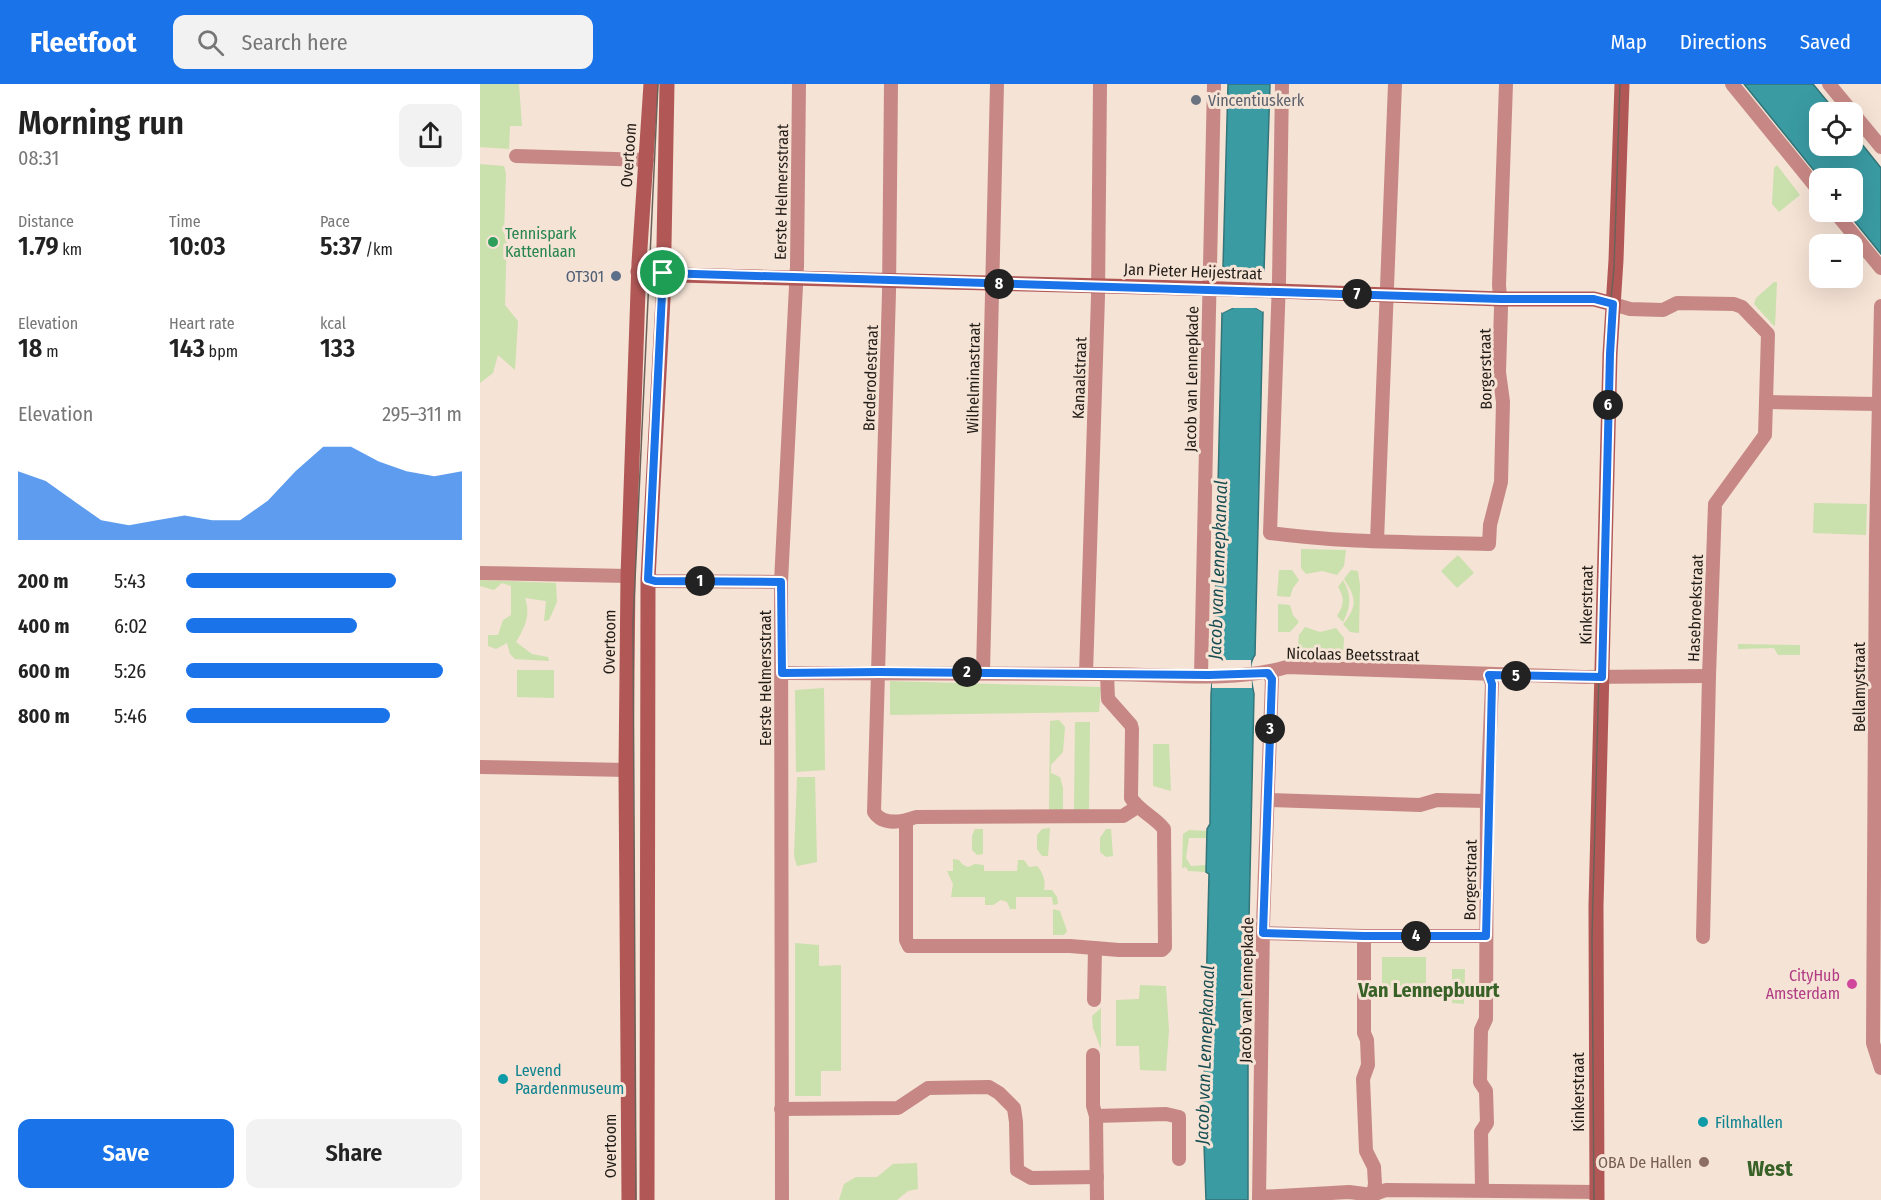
<!DOCTYPE html>
<html lang="en">
<head>
<meta charset="utf-8">
<style>
	:root { --surface:#fff; --page:#f2f2f2; --text:#222; --muted:#767676; --accent:#1a73e8 }
	body { margin:0; font-family:"Fira Sans Condensed",sans-serif; background:var(--page); color:var(--text); height:100vh; display:flex; flex-direction:column; font-size:22px; white-space:nowrap }
	* { box-sizing:border-box; margin:0 }
	p { font-size:20px; color:var(--muted) }
	.icon { flex:none; width:33px; height:33px; fill:none; stroke:currentColor; stroke-width:2; stroke-linecap:round; stroke-linejoin:round }
	.map { position:relative; flex:1; overflow:hidden }
	.sheet { display:flex; flex-direction:column; background:var(--surface); width:480px }
	.sheet>* { flex:none }
	.controls { position:absolute; left:1329px; top:18px; display:grid; gap:12px }
	.controls a { display:grid; place-items:center; width:54px; height:54px; border-radius:12px; background:var(--surface); box-shadow:0 6px 24px #0002; font-size:30px }
	.pin { position:absolute; display:grid; place-items:center; width:51px; height:51px; color:#fff; margin:-26px; border:3px solid #fff; border-radius:50%; box-shadow:0 2px 6px #0007 }
	.km { position:absolute; width:30px; height:30px; margin:-15px; border-radius:50%; background:#222; color:#fff; font-size:16px; line-height:30px; text-align:center }
	.round { display:grid; place-items:center; flex:none; width:63px; height:63px; border-radius:12px; background:var(--page) }
	.head { display:flex; align-items:center; justify-content:space-between; height:102px; padding:0 18px }
	h1 { font-size:33px; font-weight:600; line-height:45px }
	.metrics { display:grid; grid-template-columns:repeat(3,1fr); gap:9px; height:102px; padding:6px 18px }
	.metrics div { display:grid; align-content:center }
	.metrics b { font-size:26px; font-weight:600 }
	.metrics small { font-size:16px; font-weight:400 }
	.metrics p { font-size:16px }
	.chart { height:168px; padding:12px 18px }
	.chart p { display:flex; justify-content:space-between }
	.chart svg { width:100%; height:108px; margin-top:6px; fill:var(--accent); opacity:.7 }
	.action { display:flex; gap:12px; margin-top:auto; padding:12px 18px }
	.action a { flex:1; height:69px; border-radius:12px; background:var(--accent); color:#fff; font-size:24px; font-weight:600; line-height:69px; text-align:center }
	.action a+a { background:var(--page); color:var(--text) }
	ul { padding:0 18px; list-style:none; font-size:20px }
	li { display:grid; grid-template-columns:96px 72px 1fr; align-items:center; height:45px }
	li i { height:15px; border-radius:8px; background:var(--accent) }
	header { display:flex; align-items:center; gap:36px; box-sizing:border-box; height:84px; padding:0 30px; background:var(--accent); color:#fff }
	header strong { font-size:28px }
	nav { display:flex; gap:33px; margin-inline-start:auto; font-size:21px }
	.search { width:420px; height:54px; background:var(--page); display:flex; align-items:center; gap:15px; box-sizing:border-box; padding:0 21px; border-radius:12px; color:var(--muted); font-size:22px }
	main { display:flex; flex:1; min-height:0 }
	.map>svg:first-child { display:block }
</style>
</head>
<body>
<header>
<strong>Fleetfoot</strong>
<div class="search"><svg class="icon" aria-label="search" viewBox="0 0 24 24"><circle cx="10" cy="10" r="6"/><path d="M15 15l6 6"/></svg>Search here</div>
<nav><a>Map</a><a>Directions</a><a>Saved</a></nav>
</header>
<main>
<section class="sheet">
<div class="head"><div><h1>Morning run</h1><p>08:31</p></div><a class="round"><svg class="icon" aria-label="share" viewBox="0 0 24 24"><path d="M12 15V3M7 8l5-5 5 5M5 13v7h14v-7"/></svg></a></div>
<div class="metrics">
<div><p>Distance</p><b>1.79<small> km</small></b></div>
<div><p>Time</p><b>10:03</b></div>
<div><p>Pace</p><b>5:37<small> /km</small></b></div>
</div>
<div class="metrics">
<div><p>Elevation</p><b>18<small> m</small></b></div>
<div><p>Heart rate</p><b>143<small> bpm</small></b></div>
<div><p>kcal</p><b>133</b></div>
</div>
<div class="chart"><p><span>Elevation</span>295–311 m</p>
<svg viewBox="0 0 160 44" preserveAspectRatio="none"><path d="M0 44V16L10 20L20 28L30 36L40 38L50 36L60 34L70 36L80 36L90 28L100 16L110 6L120 6L130 12L140 16L150 18L160 16V44z"/></svg>
</div>
<ul>
<li><b>200 m</b>5:43<i style="width:76%"></i></li>
<li><b>400 m</b>6:02<i style="width:62%"></i></li>
<li><b>600 m</b>5:26<i style="width:93%"></i></li>
<li><b>800 m</b>5:46<i style="width:74%"></i></li>
</ul>
<div class="action"><a>Save</a><a>Share</a></div>
</section>
<div class="map">
<svg width="1401" height="1116" viewBox="0 0 1401 1116">
	<rect width="100%" height="100%" fill="#f5e3d5"/>
	<g fill="#cae0ad">
		<path d="M 0,0 L 39,0 L 42,42 L 30,42 L 29,65 L 0,63 Z"/>
		<path d="M 0,80 L 24,82 L 26,90 L 24,150 L 27,150 L 25,221 L 38,237 L 35,286 L 18,271 L 13,289 L 0,299 Z"/>
		<path d="M 1297,81 L 1320,111 L 1299,128 L 1292,120 L 1294,84 Z"/>
		<path d="M 1294,198 L 1297,198 L 1295,242 L 1293,241 L 1274,220 L 1276,214 Z"/>
		<path d="M 1334,419 L 1387,420 L 1386,451 L 1333,449 Z"/>
		<path d="M 821,465 L 866,466 L 864,482 L 857,491 L 842,487 L 826,490 L 821,484 Z"/>
		<path d="M 978,471 L 994,489 L 977,504 L 961,487 Z"/>
		<path d="M 799,486 L 812,486 L 819,496 L 813,504 L 810,513 L 797,512 Z"/>
		<path d="M 871,486 L 878,487 L 880,501 L 879,549 L 870,548 L 863,540 C 878,523 876,513 864,495 Z"/>
		<path d="M 0,496 L 76,499 L 77,518 L 69,536 L 64,537 L 66,517 L 45,514 C 51,531 45,543 36,558 L 52,570 L 68,573 L 69,577 L 35,575 L 30,570 L 27,559 L 16,565 L 8,562 L 8,551 L 18,551 L 23,536 L 31,531 L 31,502 L 22,499 L 14,506 L 0,502 Z"/>
		<path d="M 863,496 C 872,511 871,523 863,538 L 857,532 C 864,521 865,514 858,503 Z"/>
		<path d="M 798,520 L 810,521 L 813,531 L 819,538 L 810,548 L 798,548 Z"/>
		<path d="M 825,543 L 840,548 L 856,544 L 864,554 L 863,571 L 817,570 L 819,551 Z"/>
		<path d="M 1258,560 L 1320,561 L 1320,571 L 1298,571 L 1294,564 L 1258,565 Z"/>
		<path d="M 37,586 L 74,586 L 74,614 L 37,613 Z"/>
		<path d="M 410,597 L 621,603 L 619,628 L 410,631 Z"/>
		<path d="M 344,604 L 345,686 L 316,688 L 315,606 Z"/>
		<path d="M 579,636 L 585,643 L 583,668 L 571,681 L 571,689 L 580,693 L 583,704 L 583,729 L 569,729 L 570,637 Z"/>
		<path d="M 595,638 L 610,638 L 609,725 L 594,727 Z"/>
		<path d="M 673,660 L 689,660 L 691,707 L 673,702 Z"/>
		<path d="M 317,693 L 335,693 L 337,778 L 317,782 L 314,772 Z"/>
		<path d="M 570,744 L 568,772 L 562,772 L 557,765 L 557,751 L 562,745 Z"/>
		<path d="M 495,745 L 503,745 L 503,770 L 497,771 L 492,766 L 492,752 Z"/>
		<path d="M 626,745 L 631,745 L 633,772 L 626,773 L 620,768 L 620,754 Z"/>
		<path d="M 709,746 L 727,747 L 727,754 L 709,754 L 706,774 L 711,782 L 726,781 L 726,788 L 708,787 L 706,783 L 702,784 L 703,750 Z"/>
		<path d="M 473,775 L 479,776 L 482,780 L 488,783 L 495,780 L 504,781 L 504,787 L 537,787 L 538,776 L 544,776 L 549,783 L 557,782 C 563,788 566,798 564,806 L 572,806 L 577,813 L 578,820 L 573,821 L 572,813 L 536,813 L 536,825 L 530,825 L 527,818 L 521,816 L 513,821 L 505,821 L 505,813 L 471,813 L 473,800 L 467,787 L 473,787 Z"/>
		<path d="M 573,825 L 580,827 L 587,847 L 584,851 L 573,851 Z"/>
		<path d="M 315,859 L 339,861 L 339,882 L 361,881 L 361,987 L 341,987 L 341,1012 L 315,1012 Z"/>
		<path d="M 902,873 L 946,873 L 946,905 L 902,904 Z"/>
		<path d="M 972,885 L 985,885 L 984,920 L 972,919 Z"/>
		<path d="M 660,901 L 686,902 L 689,946 L 686,987 L 660,986 L 659,962 L 636,962 L 636,916 L 659,915 Z"/>
		<path d="M 621,924 L 621,965 L 613,944 L 612,932 Z"/>
		<path d="M 437,1079 L 438,1105 L 428,1107 L 417,1116 L 359,1116 L 364,1100 L 376,1093 L 397,1093 L 413,1080 Z"/>
	</g>
	<g fill="#3a9ba3" stroke="#337579" stroke-width="1.5">
		<path d="M 748,0 L 790,0 L 784,187 L 777,189 L 776,224 L 783,228 L 775,571 C 767,581 772,599 774,610 L 768,880 L 768,1116 L 726,1116 L 723,1032 L 729,790 L 726,788 L 727,745 L 730,740 L 731,610 L 734,575 L 742,229 L 753,224 L 754,189 L 743,183 Z"/>
		<path d="M 1264,0 L 1333,0 L 1356,28 L 1340,28 L 1340,62 L 1372,62 L 1373,49 L 1401,84 L 1401,170 L 1367,128 L 1372,128 L 1372,94 L 1340,94 Z"/>
	</g>
	<g fill="#f5e3d5">
		<path d="M 743,183 L 754,188 L 777,189 L 784,187 L 784,190 L 780,191 L 779,223 L 783,225 L 783,228 L 776,224 L 752,224 L 742,229 L 742,225 L 750,222 L 750,190 L 743,186 Z"/>
		<path d="M 732,576 L 771,576 L 772,604 L 732,604 Z"/>
	</g>
	<g fill="none" stroke-linecap="round" stroke-linejoin="round">
		<g stroke="#c78885" stroke-width="14">
			<path d="M 411,0 L 409,208 L 394,728 C 403,742 422,738 436,733 L 643,732 L 657,723"/>
			<path d="M 802,0 L 799,197 L 790,449 C 863,459 936,458 1009,460 L 1010,441 L 1021,398 L 1023,318 L 1019,288 L 1021,224 L 1019,201 L 1026,0"/>
			<path d="M 1252,0 L 1340,108"/>
			<path d="M 1349,0 L 1401,63"/>
			<path d="M 36,72 L 167,76"/>
			<path d="M 1355,128 L 1401,184"/>
			<path d="M 1133,220 L 1150,225 L 1183,226 L 1197,219 L 1254,220 L 1262,223 L 1288,250 L 1285,351 L 1235,420 L 1229,592 L 1223,853"/>
			<path d="M 1401,222 L 1396,456 L 1393,959 L 1401,984"/>
			<path d="M 1286,318 L 1398,320"/>
			<path d="M 897,457 L 915,0"/>
			<path d="M 0,489 L 148,492"/>
			<path d="M 168,495 L 175,497 L 301,498"/>
			<path d="M 503,588 L 517,0"/>
			<path d="M 302,589 C 410,589 518,589 626,590 C 684,590 752,599 807,583 L 1104,593 L 1229,592"/>
			<path d="M 606,590 L 618,212 L 620,0"/>
			<path d="M 721,591 L 734,0"/>
			<path d="M 0,683 L 146,686"/>
			<path d="M 788,716 L 940,721 L 957,716 L 1007,717"/>
			<path d="M 426,737 L 426,856 L 429,862 L 590,862 L 639,866 L 682,866 L 685,863 L 684,745 C 675,733 659,727 651,714 L 652,645 L 651,641 L 628,615 L 627,590"/>
			<path d="M 783,849 L 884,852 L 1006,852"/>
			<path d="M 884,852 L 884,949 L 887,956 L 888,981 L 883,995 L 886,1067 L 894,1083 L 895,1100 L 892,1116"/>
			<path d="M 614,916 L 615,864"/>
			<path d="M 613,971 L 613,1022 L 616,1032 L 617,1116"/>
			<path d="M 301,1025 L 418,1024 L 448,1004 L 509,1003 L 519,1009 L 534,1024 L 536,1038 L 537,1086 L 551,1094 L 617,1093"/>
			<path d="M 616,1032 L 686,1030 L 699,1033 L 699,1075"/>
			<path d="M 1002,1106 L 1001,1048 L 1007,1039 L 1006,1007 L 1000,998 L 1001,946 L 1006,935 L 1007,717 L 1012,600 L 1009,591"/>
			<path d="M 779,1113 L 869,1108 L 892,1111 L 906,1106 L 1117,1108"/>
			<path d="M 302,1116 L 301,498 L 317,182 L 319,0"/>
			<path d="M 779,1116 L 783,841 L 792,595 L 788,589"/>
		</g>
		<g stroke="#b15857" stroke-width="15">
			<path d="M 158,188 L 199,191 L 743,205 L 1021,215 L 1114,215 L 1133,220"/>
			<path d="M 149,1116 L 146,686 L 148,492 L 159,179 L 171,0"/>
			<path d="M 167,1116 L 168,495 L 183,215 L 187,0"/>
			<path d="M 1117,1116 L 1116,822 L 1130,270 L 1136,176 L 1142,0"/>
		</g>
		<g stroke="#6c6159" stroke-width="1.5">
			<path d="M 156,1116 L 153,539 L 178,0"/>
			<path d="M 1114,1116 L 1112,853 L 1128,246 L 1134,184 L 1140,0"/>
		</g>
	</g>
	<g fill="none" stroke-linecap="round" stroke-linejoin="round">
		<g stroke="#fff" stroke-width="12">
			<path id="route" d="M 183,189 L 1021,215 L 1114,215 L 1133,220 L 1130,270 L 1122,593 L 1009,591 L 1012,600 L 1006,852 L 884,852 L 783,849 L 792,595 L 788,589 L 729,591 L 399,588 L 302,589 L 301,498 L 175,497 L 168,495 Z"/>
		</g>
		<use href="#route" stroke="#1a73e8" stroke-width="8"/>
	</g>
	<circle fill="#6b7280" stroke="#f5e3d5" stroke-width="2" cx="716" cy="16" r="6"/>
	<circle fill="#2e9e5b" stroke="#f5e3d5" stroke-width="2" cx="13" cy="158" r="6"/>
	<circle fill="#5c6f8a" stroke="#f5e3d5" stroke-width="2" cx="136" cy="192" r="6"/>
	<circle fill="#d1479c" stroke="#f5e3d5" stroke-width="2" cx="1372" cy="900" r="6"/>
	<g fill="#0f9aa8" stroke="#f5e3d5" stroke-width="2">
		<circle cx="23" cy="995" r="6"/>
		<circle cx="1223" cy="1038" r="6"/>
	</g>
	<circle fill="#8d6e63" stroke="#f5e3d5" stroke-width="2" cx="1224" cy="1078" r="6"/>
	<g text-anchor="middle" stroke-width="6" stroke-linejoin="round" paint-order="stroke">
		<g font-size="16" fill="#5b616d" stroke="#f5e3d5" text-anchor="start">
			<text x="728" y="22">Vincentiuskerk</text>
		</g>
		<g font-size="16" fill="#221c17" stroke="#f5e3d5">
			<text transform="translate(148 71) rotate(-86)" y="6">Overtoom</text>
			<text transform="translate(301 108) rotate(-89)" y="6">Eerste Helmersstraat</text>
			<text transform="translate(713 187) rotate(2)" y="6">Jan Pieter Heijestraat</text>
			<text transform="translate(1005 285) rotate(-91)" y="6">Borgerstraat</text>
			<text transform="translate(390 294) rotate(-88)" y="6">Brederodestraat</text>
			<text transform="translate(493 294) rotate(-89)" y="6">Wilhelminastraat</text>
			<text transform="translate(599 294) rotate(-88)" y="6">Kanaalstraat</text>
			<text transform="translate(711 295) rotate(-89)" y="6">Jacob van Lennepkade</text>
			<text transform="translate(1106 521) rotate(-89)" y="6">Kinkerstraat</text>
			<text transform="translate(1215 524) rotate(-88)" y="6">Hasebroekstraat</text>
			<text transform="translate(129 558) rotate(-89)" y="6">Overtoom</text>
			<text transform="translate(873 570) rotate(1)" y="6">Nicolaas Beetsstraat</text>
			<text transform="translate(285 594) rotate(-90)" y="6">Eerste Helmersstraat</text>
			<text transform="translate(1379 603) rotate(-90)" y="6">Bellamystraat</text>
			<text transform="translate(990 796) rotate(-89)" y="6">Borgerstraat</text>
			<text transform="translate(766 906) rotate(-89)" y="6">Jacob van Lennepkade</text>
			<text transform="translate(1098 1008) rotate(-90)" y="6">Kinkerstraat</text>
			<text transform="translate(130 1062) rotate(-90)" y="6">Overtoom</text>
		</g>
		<g font-size="16" fill="#27864d" stroke="#f5e3d5" text-anchor="start">
			<text x="25" y="155">Tennispark<tspan x="25" dy="18">Kattenlaan</tspan></text>
		</g>
		<g font-size="16" fill="#4e5e75" stroke="#f5e3d5" text-anchor="end">
			<text x="124" y="198">OT301</text>
		</g>
		<g font-size="16" fill="#b23c85" stroke="#f5e3d5" text-anchor="end">
			<text x="1360" y="897">CityHub<tspan x="1360" dy="18">Amsterdam</tspan></text>
		</g>
		<g font-size="16" fill="#0d838f" stroke="#f5e3d5" text-anchor="start">
			<text x="35" y="992">Levend<tspan x="35" dy="18">Paardenmuseum</tspan></text>
			<text x="1235" y="1044">Filmhallen</text>
		</g>
		<g font-size="16" fill="#785e54" stroke="#f5e3d5" text-anchor="end">
			<text x="1212" y="1084">OBA De Hallen</text>
		</g>
		<g font-size="18" font-style="italic" fill="#174e53" stroke="#f5e3d5">
			<text transform="translate(738 486) rotate(-88)" y="6">Jacob van Lennepkanaal</text>
			<text transform="translate(725 971) rotate(-88)" y="6">Jacob van Lennepkanaal</text>
		</g>
		<g font-size="20" font-weight="bold" fill="#376126" stroke="#f5e3d5">
			<text x="949" y="913">Van Lennepbuurt</text>
		</g>
		<g font-size="22" font-weight="bold" fill="#376126" stroke="#f5e3d5">
			<text x="1290" y="1092">West</text>
		</g>
	</g>
</svg>
<div class="controls">
<a><svg class="icon" aria-label="locate" viewBox="0 0 24 24"><circle cx="12" cy="12" r="6"/><path d="M12 2v4M12 18v4M2 12h4M18 12h4"/></svg></a>
<a>+</a>
<a>−</a>
</div>
<div class="pin" style="left:183px;top:189px;background:#1e9e55"><svg class="icon" aria-label="arrive" viewBox="0 0 24 24"><path d="M6 21V4h12l-3 4 3 4H6"/></svg></div>
<b class="km" style="left:220px;top:497px">1</b>
<b class="km" style="left:487px;top:588px">2</b>
<b class="km" style="left:790px;top:645px">3</b>
<b class="km" style="left:936px;top:852px">4</b>
<b class="km" style="left:1036px;top:592px">5</b>
<b class="km" style="left:1128px;top:321px">6</b>
<b class="km" style="left:877px;top:210px">7</b>
<b class="km" style="left:519px;top:200px">8</b>
</div>
</main>
</body>
</html>
